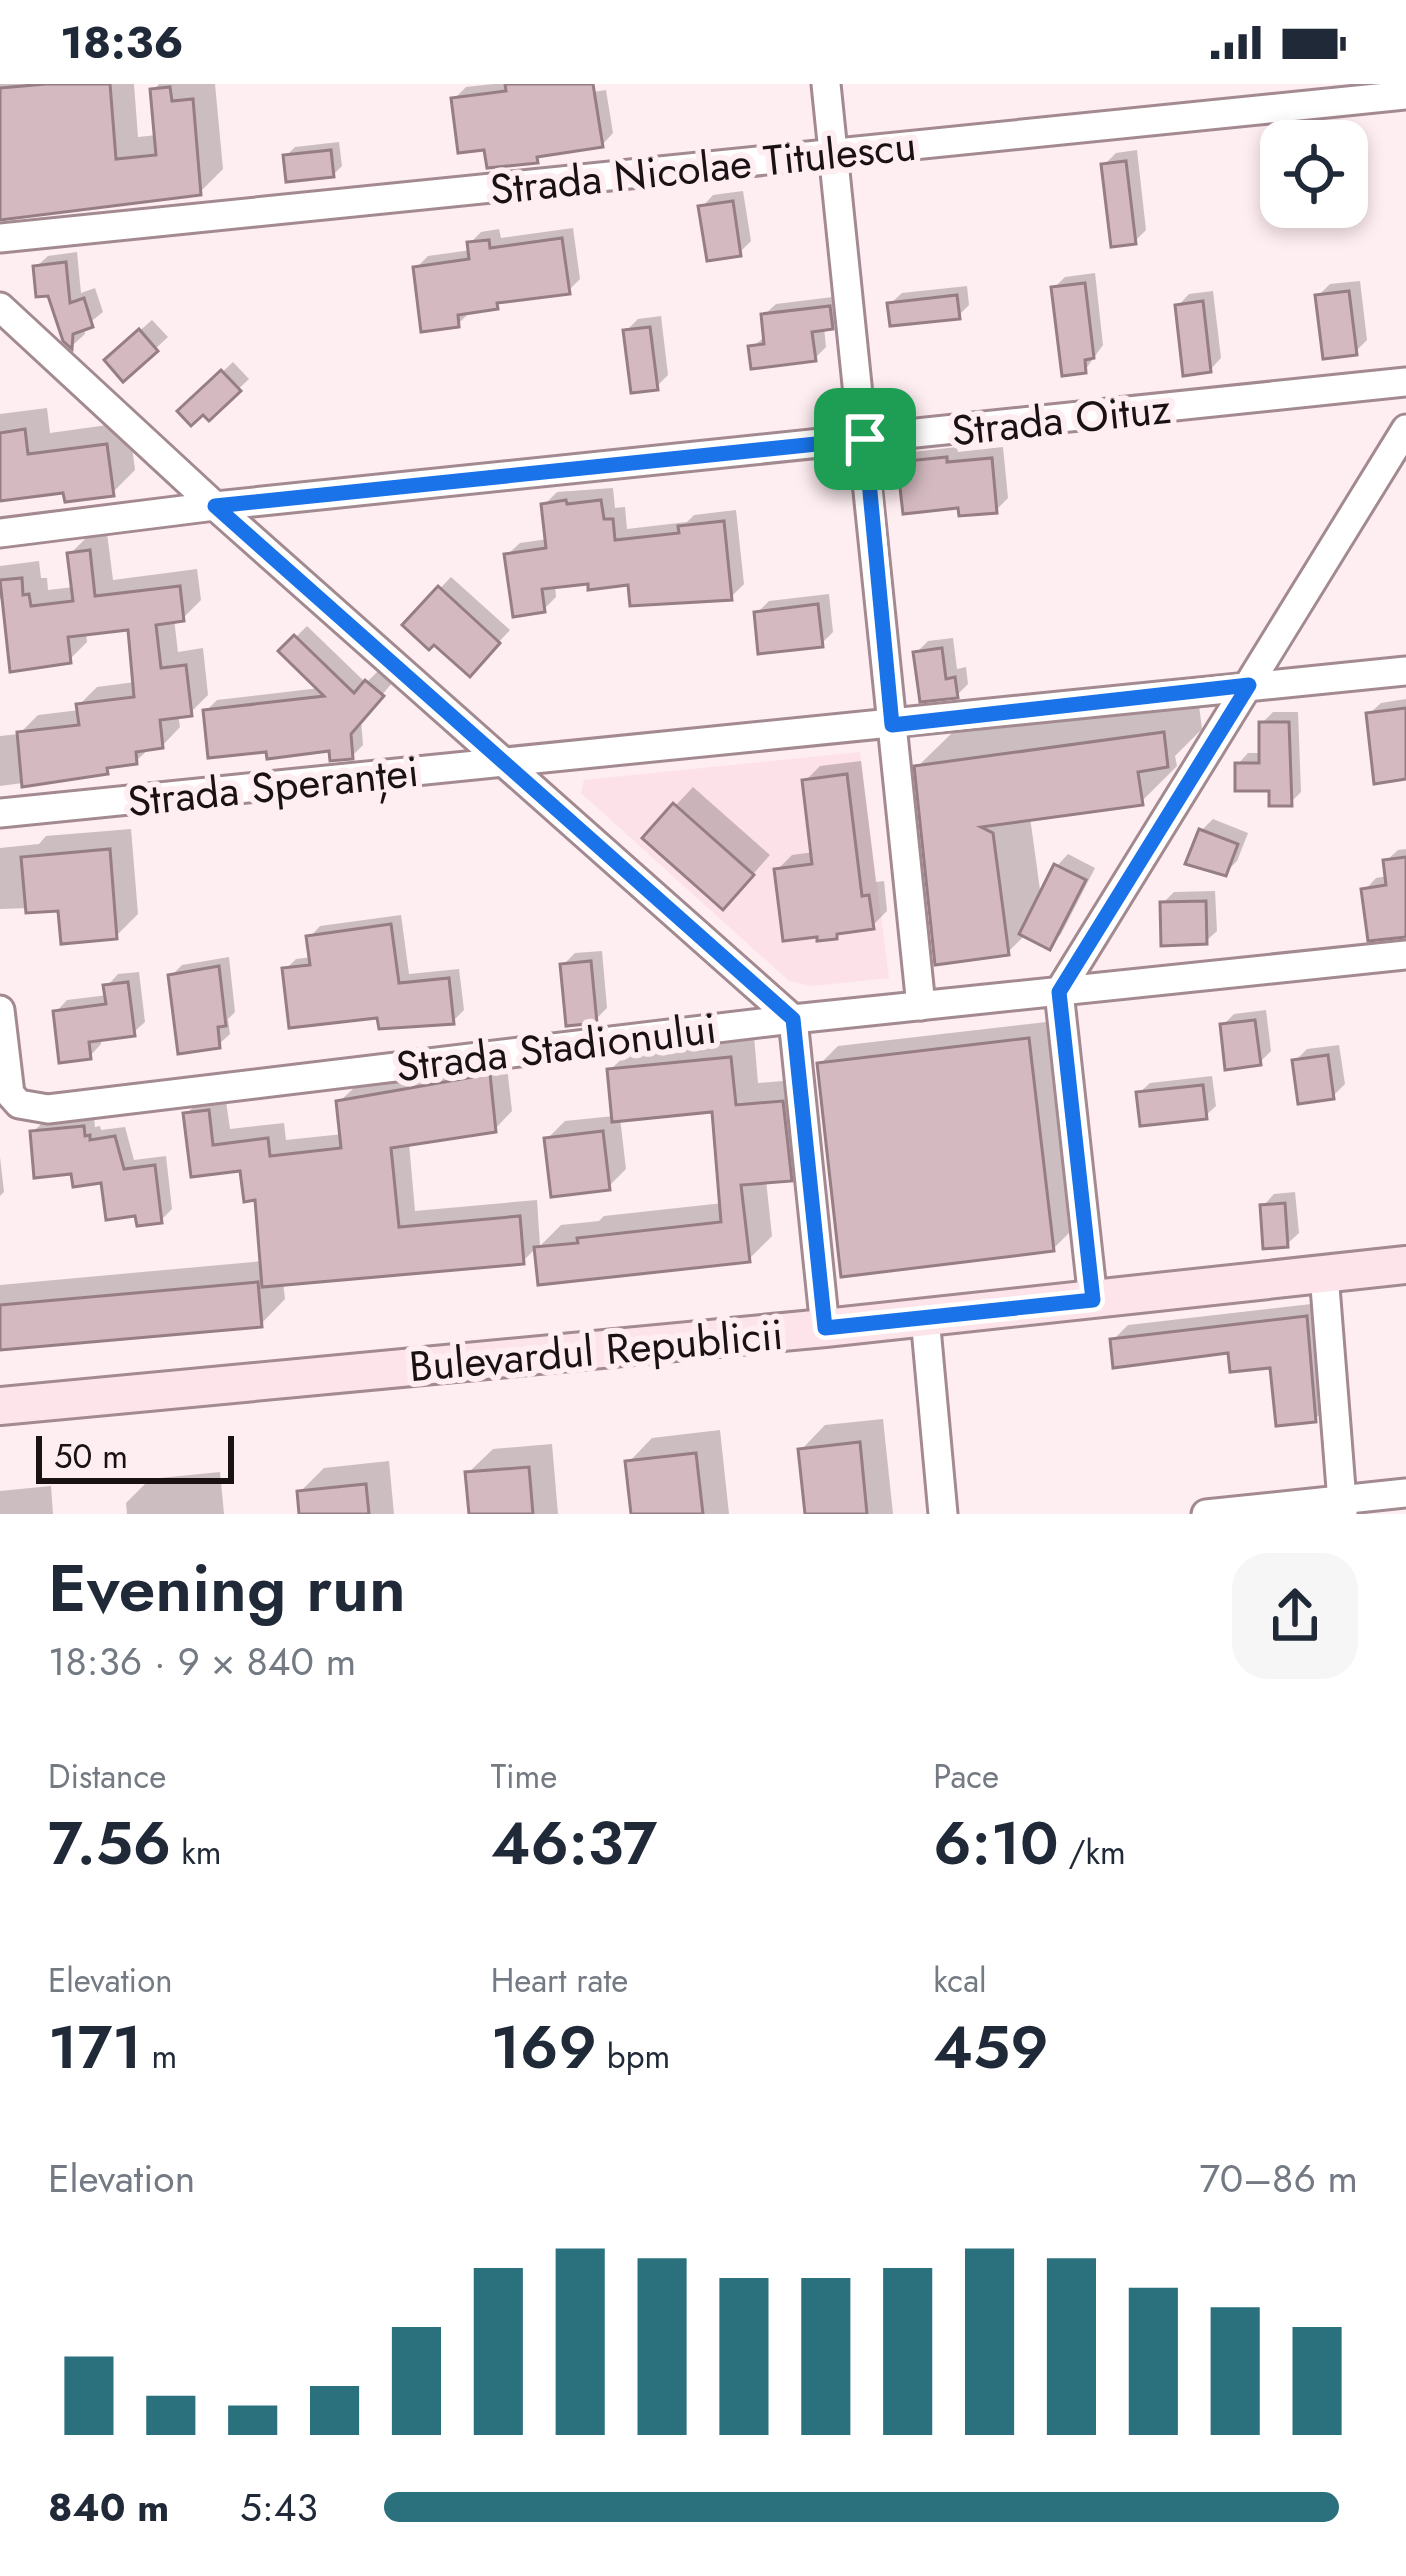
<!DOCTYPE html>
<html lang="en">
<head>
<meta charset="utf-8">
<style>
	:root { --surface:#fff; --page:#f6f6f7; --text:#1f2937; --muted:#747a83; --accent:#2a717d }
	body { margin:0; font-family:Jost,sans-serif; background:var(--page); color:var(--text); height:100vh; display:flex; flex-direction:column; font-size:45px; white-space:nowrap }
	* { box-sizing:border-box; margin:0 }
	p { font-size:39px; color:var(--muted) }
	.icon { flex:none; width:66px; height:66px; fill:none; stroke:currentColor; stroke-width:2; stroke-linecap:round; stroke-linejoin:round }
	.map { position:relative; height:1430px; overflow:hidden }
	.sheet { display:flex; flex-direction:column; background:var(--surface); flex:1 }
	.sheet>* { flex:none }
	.controls { position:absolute; left:1260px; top:36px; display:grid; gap:24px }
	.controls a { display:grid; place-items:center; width:108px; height:108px; border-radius:24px; background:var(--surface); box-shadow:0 6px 18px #0003; font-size:60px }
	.scale { position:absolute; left:36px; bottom:30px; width:198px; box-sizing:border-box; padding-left:12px; border:6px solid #1a1114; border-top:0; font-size:33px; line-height:42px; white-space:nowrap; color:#1a1114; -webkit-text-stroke:9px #feedf1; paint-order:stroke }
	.pin { position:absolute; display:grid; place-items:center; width:102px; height:102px; color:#fff; margin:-51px; border-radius:24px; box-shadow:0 6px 18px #0006 }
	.round { display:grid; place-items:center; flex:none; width:126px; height:126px; border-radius:36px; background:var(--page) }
	.overview { display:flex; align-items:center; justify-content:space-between; height:204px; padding:0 48px }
	h1 { font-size:66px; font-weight:600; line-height:90px }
	.figures { display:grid; grid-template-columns:repeat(3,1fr); gap:18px; height:204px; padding:12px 48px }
	.figures div { display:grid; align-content:center }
	.figures b { font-size:60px; font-weight:600 }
	.figures small { font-size:33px; font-weight:400 }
	.figures p { font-size:33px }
	.chart { height:336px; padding:24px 48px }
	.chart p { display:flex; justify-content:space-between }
	.chart svg { width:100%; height:216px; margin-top:12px; stroke:var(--accent); stroke-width:6 }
	ul { padding:0 48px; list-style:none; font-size:39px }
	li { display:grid; grid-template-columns:192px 144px 1fr; align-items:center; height:90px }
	li i { height:30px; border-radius:15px; background:var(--accent) }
	.status { display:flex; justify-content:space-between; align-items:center; height:84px; padding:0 60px; background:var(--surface); direction:ltr }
	.status svg { height:33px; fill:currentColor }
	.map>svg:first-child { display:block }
</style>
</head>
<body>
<div class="status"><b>18:36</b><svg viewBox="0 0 49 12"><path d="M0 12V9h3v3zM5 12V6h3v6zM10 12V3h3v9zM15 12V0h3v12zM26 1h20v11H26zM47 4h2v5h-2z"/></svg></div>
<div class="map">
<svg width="1406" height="1430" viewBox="0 0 1406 1430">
	<rect width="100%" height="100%" fill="#feedf1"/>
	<path fill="#fde1e8" d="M 860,668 L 889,894 L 812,902 L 789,897 L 581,709 L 584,696 Z"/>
	<g fill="#0003">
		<path d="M 0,0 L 134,0 L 138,53 L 157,51 L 153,7 L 159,0 L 215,0 L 223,85 L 200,108 L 0,133 Z"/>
		<path d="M 493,0 L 546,0 L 548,15 L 606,6 L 613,49 L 602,61 L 543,69 L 536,76 L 487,62 L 454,15 L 466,3 Z"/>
		<path d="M 339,58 L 342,82 L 333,91 L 286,72 L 295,63 Z"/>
		<path d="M 1137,66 L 1146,146 L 1135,157 L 1104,81 L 1116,69 Z"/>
		<path d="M 743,107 L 751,157 L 739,169 L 702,123 L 713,111 Z"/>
		<path d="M 573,144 L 580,195 L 568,207 L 503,215 L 497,222 L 470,228 L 458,240 L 416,184 L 428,172 L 471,166 L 470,159 L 481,148 L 499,145 L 501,154 Z"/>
		<path d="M 77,168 L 81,209 L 95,204 L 103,228 L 84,243 L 85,250 L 74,260 L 66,255 L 50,208 L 36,183 L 48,172 Z"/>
		<path d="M 1095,189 L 1103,261 L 1085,286 L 1054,204 L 1065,193 Z"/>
		<path d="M 1360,197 L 1367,256 L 1355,268 L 1318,212 L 1330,200 Z"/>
		<path d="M 967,202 L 969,221 L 958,232 L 890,220 L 902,209 Z"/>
		<path d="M 1213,207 L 1221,274 L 1210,286 L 1178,222 L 1189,210 Z"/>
		<path d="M 841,212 L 843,231 L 832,242 L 824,243 L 826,263 L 814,275 L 751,264 L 766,252 L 764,231 L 776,220 Z"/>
		<path d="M 661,232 L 668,291 L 656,303 L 626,247 L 638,235 Z"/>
		<path d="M 152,236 L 168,253 L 124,294 L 119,265 Z"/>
		<path d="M 233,278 L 249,295 L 209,333 L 203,327 L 181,327 Z"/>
		<path d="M 47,324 L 50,349 L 129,338 L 135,386 L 112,409 L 66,405 L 0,414 L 0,330 Z"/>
		<path d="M 957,363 L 958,368 L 1003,363 L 1008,414 L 996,426 L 961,421 L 900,380 L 912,368 Z"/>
		<path d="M 613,404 L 615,424 L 625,423 L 627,445 L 687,438 L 694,431 L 736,426 L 744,500 L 731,513 L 630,497 L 555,501 L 556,513 L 544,525 L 507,471 L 520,459 L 548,455 L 544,421 L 557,408 Z"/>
		<path d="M 107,449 L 113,496 L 197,485 L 201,516 L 183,534 L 174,535 L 178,568 L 203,564 L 208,611 L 190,629 L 178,630 L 180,643 L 162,662 L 151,663 L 136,677 L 113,680 L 106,688 L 0,702 L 0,652 L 19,650 L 38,631 L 80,626 L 79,621 L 97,603 L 135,598 L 130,543 L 86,548 L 87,558 L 69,576 L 5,514 L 0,515 L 0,482 L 39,477 L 41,494 L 47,494 L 48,506 L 74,503 L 70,470 L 88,452 Z"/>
		<path d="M 451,493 L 510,546 L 470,589 L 434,557 L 406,540 Z"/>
		<path d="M 829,510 L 833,548 L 821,560 L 757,529 L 769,517 Z"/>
		<path d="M 307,542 L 366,599 L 378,587 L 392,599 L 361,636 L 363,661 L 352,672 L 332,664 L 269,664 L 206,627 L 217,616 L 320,604 L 282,567 Z"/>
		<path d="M 953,554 L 957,585 L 966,583 L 968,600 L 957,611 L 916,569 L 928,557 Z"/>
		<path d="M 1198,614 L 1202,645 L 1175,672 L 1177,682 L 1141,718 L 1030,733 L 1041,813 L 1057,782 L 1068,770 L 1095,784 L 1061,850 L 1049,862 L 1026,850 L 1008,868 L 917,683 L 953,648 Z"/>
		<path d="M 1406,615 L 1406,692 L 1369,630 L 1381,619 Z"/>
		<path d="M 1273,628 L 1298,628 L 1301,708 L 1290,719 L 1238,680 L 1248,669 L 1262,669 L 1262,639 Z"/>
		<path d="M 861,677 L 876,798 L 884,797 L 887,827 L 872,842 L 842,846 L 836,852 L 777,786 L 792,771 L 814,768 L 805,697 L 820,682 Z"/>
		<path d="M 693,703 L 770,771 L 741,804 L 646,753 Z"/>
		<path d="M 1213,735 L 1248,749 L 1237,777 L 1225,789 L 1201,747 Z"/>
		<path d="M 131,745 L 138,830 L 116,852 L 61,823 L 0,825 L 0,764 L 39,760 L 46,752 Z"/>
		<path d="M 1406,765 L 1406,850 L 1365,806 L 1376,794 L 1388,792 L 1386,777 L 1398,766 Z"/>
		<path d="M 1215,807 L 1217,847 L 1206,857 L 1163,819 L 1174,808 Z"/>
		<path d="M 401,831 L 409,890 L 459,885 L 464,926 L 453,937 L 380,930 L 285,886 L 296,875 L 312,873 L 310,853 L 320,842 Z"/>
		<path d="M 602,867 L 607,924 L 595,936 L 563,881 L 575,869 Z"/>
		<path d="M 229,873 L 235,928 L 228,935 L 230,950 L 218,961 L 171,892 L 182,881 Z"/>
		<path d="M 139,888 L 145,938 L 133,949 L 100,953 L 101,960 L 90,972 L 56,928 L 67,916 L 108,911 L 107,902 L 118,890 Z"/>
		<path d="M 1266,926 L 1271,967 L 1259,979 L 1223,941 L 1234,930 Z"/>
		<path d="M 1046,938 L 1071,1147 L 1053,1165 L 820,980 L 838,962 Z"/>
		<path d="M 754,952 L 758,999 L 806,995 L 814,1070 L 790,1094 L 766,1096 L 772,1152 L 749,1175 L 541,1198 L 537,1163 L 523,1177 L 283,1198 L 285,1215 L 261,1240 L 0,1263 L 0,1201 L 263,1177 L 258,1113 L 243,1083 L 193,1090 L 186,1030 L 204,1013 L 225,1010 L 230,1045 L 284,1039 L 286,1056 L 343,1050 L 339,1018 L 357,1001 L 506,974 L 512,1027 L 495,1045 L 409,1059 L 415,1127 L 537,1116 L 540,1162 L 561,1141 L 599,1137 L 604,1132 L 723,1119 L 714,1025 L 620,1034 L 626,1085 L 608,1103 L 547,1055 L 565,1037 L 614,1032 L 610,986 L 634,963 Z"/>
		<path d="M 1339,961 L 1345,1000 L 1333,1012 L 1295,977 L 1307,965 Z"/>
		<path d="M 1212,992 L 1216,1022 L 1205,1032 L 1139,1009 L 1150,999 Z"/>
		<path d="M 94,1032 L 95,1043 L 100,1042 L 101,1046 L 125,1043 L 134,1076 L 166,1072 L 172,1125 L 161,1136 L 138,1129 L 104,1096 L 74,1087 L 33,1048 L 44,1037 Z"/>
		<path d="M 0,1073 L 4,1108 L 0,1112 Z"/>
		<path d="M 1295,1108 L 1299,1149 L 1287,1160 L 1263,1122 L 1274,1110 Z"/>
		<path d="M 1320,1219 L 1330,1320 L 1315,1335 L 1273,1281 L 1231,1265 L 1113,1256 L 1128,1241 Z"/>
		<path d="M 883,1335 L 893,1430 L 807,1430 L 801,1366 L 825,1341 Z"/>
		<path d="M 720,1346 L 729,1430 L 634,1430 L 628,1379 L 652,1354 Z"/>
		<path d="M 552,1360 L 558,1430 L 472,1430 L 468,1389 L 493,1365 Z"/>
		<path d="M 389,1377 L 394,1430 L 302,1430 L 300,1408 L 324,1384 Z"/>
		<path d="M 220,1388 L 224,1430 L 127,1430 L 126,1419 L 150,1395 Z"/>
		<path d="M 51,1402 L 53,1430 L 0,1430 L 0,1407 Z"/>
	</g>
	<g fill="#d4bac0" stroke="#967e84" stroke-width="3">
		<path d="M 46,0 L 110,0 L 116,75 L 156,71 L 150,5 L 170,3 L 172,17 L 193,15 L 201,111 L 0,136 L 0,4 Z"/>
		<path d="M 505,0 L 593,0 L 603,63 L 537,73 L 538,79 L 487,84 L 484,66 L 458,69 L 451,14 L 506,7 Z"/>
		<path d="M 331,66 L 334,93 L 286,98 L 283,71 Z"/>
		<path d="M 1126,77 L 1136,160 L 1111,163 L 1101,80 Z"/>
		<path d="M 733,117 L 741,172 L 707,177 L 698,122 Z"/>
		<path d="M 562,154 L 570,210 L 497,219 L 498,225 L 458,231 L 459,243 L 421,248 L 413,183 L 469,175 L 467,158 L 489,156 L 490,164 Z"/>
		<path d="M 66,178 L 70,219 L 84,214 L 93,243 L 73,250 L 72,265 L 63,257 L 48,212 L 36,213 L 33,182 Z"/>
		<path d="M 1085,199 L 1094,274 L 1085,276 L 1086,289 L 1062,292 L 1051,203 Z"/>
		<path d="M 1349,207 L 1357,271 L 1323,275 L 1315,211 Z"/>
		<path d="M 957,211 L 960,235 L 890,242 L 887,219 Z"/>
		<path d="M 1203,217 L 1211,288 L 1183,292 L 1175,221 Z"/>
		<path d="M 830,222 L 833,245 L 812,248 L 816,277 L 751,285 L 748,262 L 764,260 L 761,230 Z"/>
		<path d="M 650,243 L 658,306 L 631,309 L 623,246 Z"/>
		<path d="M 139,245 L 158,267 L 123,298 L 104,276 Z"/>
		<path d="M 221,286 L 241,307 L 209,337 L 203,331 L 191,342 L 177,327 Z"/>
		<path d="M 25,345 L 28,370 L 107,360 L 114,412 L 65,418 L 63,409 L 0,417 L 0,349 Z"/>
		<path d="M 947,373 L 947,378 L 992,374 L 997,429 L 959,432 L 958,424 L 903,430 L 897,378 Z"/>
		<path d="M 566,416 L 567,420 L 601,416 L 604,435 L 613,435 L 615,456 L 679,449 L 678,442 L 724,437 L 732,516 L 630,522 L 628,501 L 588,506 L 588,500 L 542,505 L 545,528 L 513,533 L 504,470 L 546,464 L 541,420 Z"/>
		<path d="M 90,466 L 95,512 L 180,502 L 184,537 L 156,541 L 161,584 L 186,581 L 192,632 L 160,636 L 163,664 L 136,668 L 137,680 L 107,684 L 108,690 L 22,703 L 17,648 L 79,641 L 76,620 L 134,613 L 128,546 L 68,553 L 71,579 L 10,588 L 0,496 L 22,494 L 23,511 L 29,510 L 31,522 L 73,517 L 67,469 Z"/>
		<path d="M 438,502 L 500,559 L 470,593 L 434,561 L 429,566 L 402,541 Z"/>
		<path d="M 818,520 L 823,563 L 758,570 L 754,528 Z"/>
		<path d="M 294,551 L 354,609 L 365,596 L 384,612 L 351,650 L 353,675 L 330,677 L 329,667 L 267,675 L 266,668 L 208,674 L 203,626 L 324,612 L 278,567 Z"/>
		<path d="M 942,564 L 946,595 L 955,593 L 958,614 L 920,618 L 913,568 Z"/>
		<path d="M 1406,624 L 1406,695 L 1374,700 L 1366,629 Z"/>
		<path d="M 1259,638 L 1289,638 L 1292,722 L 1269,722 L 1269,707 L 1235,707 L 1235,679 L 1259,679 Z"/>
		<path d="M 1164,648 L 1168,683 L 1138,688 L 1143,721 L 981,743 L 993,749 L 1009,871 L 935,881 L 914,682 Z"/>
		<path d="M 847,690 L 862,812 L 869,811 L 874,845 L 837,850 L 837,855 L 817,857 L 817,853 L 783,857 L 774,785 L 812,780 L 802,696 Z"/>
		<path d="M 673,719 L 754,791 L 723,826 L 642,754 Z"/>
		<path d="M 1199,745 L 1238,760 L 1226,792 L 1185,780 Z"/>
		<path d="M 110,765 L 117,855 L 61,860 L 58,827 L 26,829 L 21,773 Z"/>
		<path d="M 1406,773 L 1406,853 L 1368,857 L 1361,805 L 1386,801 L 1383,776 Z"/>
		<path d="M 1054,780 L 1086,796 L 1050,866 L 1019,850 Z"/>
		<path d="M 1206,817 L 1207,860 L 1161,862 L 1160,818 Z"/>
		<path d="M 391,840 L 399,899 L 449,894 L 454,940 L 379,945 L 377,934 L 289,944 L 282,884 L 310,881 L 306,852 Z"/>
		<path d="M 591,877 L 597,939 L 566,942 L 560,880 Z"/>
		<path d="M 219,882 L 226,942 L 218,943 L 220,964 L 178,970 L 168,891 Z"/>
		<path d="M 128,898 L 135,952 L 89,958 L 91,975 L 59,979 L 53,927 L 106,920 L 103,901 Z"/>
		<path d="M 1255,936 L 1261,981 L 1225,986 L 1220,940 Z"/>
		<path d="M 1029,954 L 1054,1167 L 841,1193 L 817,979 Z"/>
		<path d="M 1328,971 L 1334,1015 L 1298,1020 L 1292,976 Z"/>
		<path d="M 731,973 L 736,1021 L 783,1017 L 792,1097 L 741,1101 L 750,1178 L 538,1201 L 534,1163 L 578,1159 L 577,1154 L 721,1138 L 712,1028 L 612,1038 L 607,985 Z"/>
		<path d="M 490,990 L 496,1048 L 391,1064 L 399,1143 L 520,1132 L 524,1180 L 262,1203 L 255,1116 L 244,1118 L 240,1087 L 191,1093 L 183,1029 L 209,1026 L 213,1061 L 268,1054 L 270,1072 L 341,1064 L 336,1017 Z"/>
		<path d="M 1203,1001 L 1207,1035 L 1140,1042 L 1136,1008 Z"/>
		<path d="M 84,1042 L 85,1052 L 90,1051 L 90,1056 L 115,1052 L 124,1085 L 155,1081 L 162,1139 L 137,1142 L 135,1132 L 106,1136 L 101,1099 L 73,1103 L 71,1090 L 34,1094 L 30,1047 Z"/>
		<path d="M 603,1047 L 610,1106 L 551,1113 L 544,1054 Z"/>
		<path d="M 1285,1119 L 1288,1163 L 1263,1165 L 1260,1121 Z"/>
		<path d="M 258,1198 L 262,1243 L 0,1266 L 0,1221 Z"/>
		<path d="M 1307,1232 L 1316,1338 L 1276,1342 L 1270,1284 L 1230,1288 L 1228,1269 L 1113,1284 L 1110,1255 Z"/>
		<path d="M 860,1358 L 867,1430 L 805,1430 L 798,1365 Z"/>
		<path d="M 696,1369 L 703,1430 L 631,1430 L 625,1377 Z"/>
		<path d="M 529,1383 L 533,1430 L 469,1430 L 465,1388 Z"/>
		<path d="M 366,1400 L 369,1430 L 299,1430 L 297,1407 Z"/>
	</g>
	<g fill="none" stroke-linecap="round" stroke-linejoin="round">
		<g stroke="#a38a90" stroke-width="33">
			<g id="minor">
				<path d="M 826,0 L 921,922"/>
				<path d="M 0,154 L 1406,11"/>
				<path d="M 0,223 L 215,422 L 793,935 L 825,1244"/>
				<path d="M 0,449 L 215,422 L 1406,298"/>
				<path d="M 0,729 L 1406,587"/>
				<path d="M 0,926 L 10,1010 L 19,1020 L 48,1025 L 793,935 L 1406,871"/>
				<path d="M 1324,1190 L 1343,1430"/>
				<path d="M 1093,1216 L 1059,908 L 1406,345"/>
				<path d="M 925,1233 L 943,1430"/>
				<path d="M 1206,1430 L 1406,1409"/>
			</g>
		</g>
		<g stroke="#a38a90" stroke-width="42">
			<path id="secondary" d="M 0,1322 L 825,1244 L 1406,1181"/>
		</g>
		<use href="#minor" stroke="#fff" stroke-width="27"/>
		<use href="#secondary" stroke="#fde4eb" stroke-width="36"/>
	</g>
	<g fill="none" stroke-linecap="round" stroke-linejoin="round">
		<g stroke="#fff" stroke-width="24">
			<path id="route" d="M 865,355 L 892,641 L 1249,601 L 1059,908 L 1093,1216 L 825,1244 L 793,935 L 215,422 Z"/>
		</g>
		<use href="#route" stroke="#1a73e8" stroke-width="15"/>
	</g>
	<g text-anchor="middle" stroke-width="12" stroke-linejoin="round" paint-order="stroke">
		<g font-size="42" fill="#1a1114" stroke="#feedf1">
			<text transform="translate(703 83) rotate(-6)" y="15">Strada Nicolae Titulescu</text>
			<text transform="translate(1061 335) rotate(-6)" y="15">Strada Oituz</text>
			<text transform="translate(273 702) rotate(-6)" y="15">Strada Speranței</text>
			<text transform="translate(556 963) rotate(-7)" y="15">Strada Stadionului</text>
			<text transform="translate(596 1266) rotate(-5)" y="15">Bulevardul Republicii</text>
		</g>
	</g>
</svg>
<div class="controls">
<a><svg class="icon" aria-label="locate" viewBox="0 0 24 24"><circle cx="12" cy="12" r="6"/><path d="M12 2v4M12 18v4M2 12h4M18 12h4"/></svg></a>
</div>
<div class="scale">50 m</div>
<div class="pin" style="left:865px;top:355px;background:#1e9e55"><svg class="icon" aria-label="arrive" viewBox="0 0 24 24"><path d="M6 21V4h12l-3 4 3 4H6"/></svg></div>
</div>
<section class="sheet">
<div class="overview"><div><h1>Evening run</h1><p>18:36 · 9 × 840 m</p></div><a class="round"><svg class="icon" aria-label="share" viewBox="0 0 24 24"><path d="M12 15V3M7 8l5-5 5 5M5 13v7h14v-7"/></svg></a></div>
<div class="figures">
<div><p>Distance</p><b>7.56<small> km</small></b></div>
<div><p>Time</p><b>46:37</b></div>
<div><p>Pace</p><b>6:10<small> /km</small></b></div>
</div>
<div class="figures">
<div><p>Elevation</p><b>171<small> m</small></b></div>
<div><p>Heart rate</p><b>169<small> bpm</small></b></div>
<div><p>kcal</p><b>459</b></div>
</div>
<div class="chart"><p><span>Elevation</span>70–86 m</p>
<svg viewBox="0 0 160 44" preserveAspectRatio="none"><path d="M5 44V28M15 44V36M25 44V38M35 44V34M45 44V22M55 44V10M65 44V6M75 44V8M85 44V12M95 44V12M105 44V10M115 44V6M125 44V8M135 44V14M145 44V18M155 44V22"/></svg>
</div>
<ul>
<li><b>840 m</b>5:43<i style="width:98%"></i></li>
</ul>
</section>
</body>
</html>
